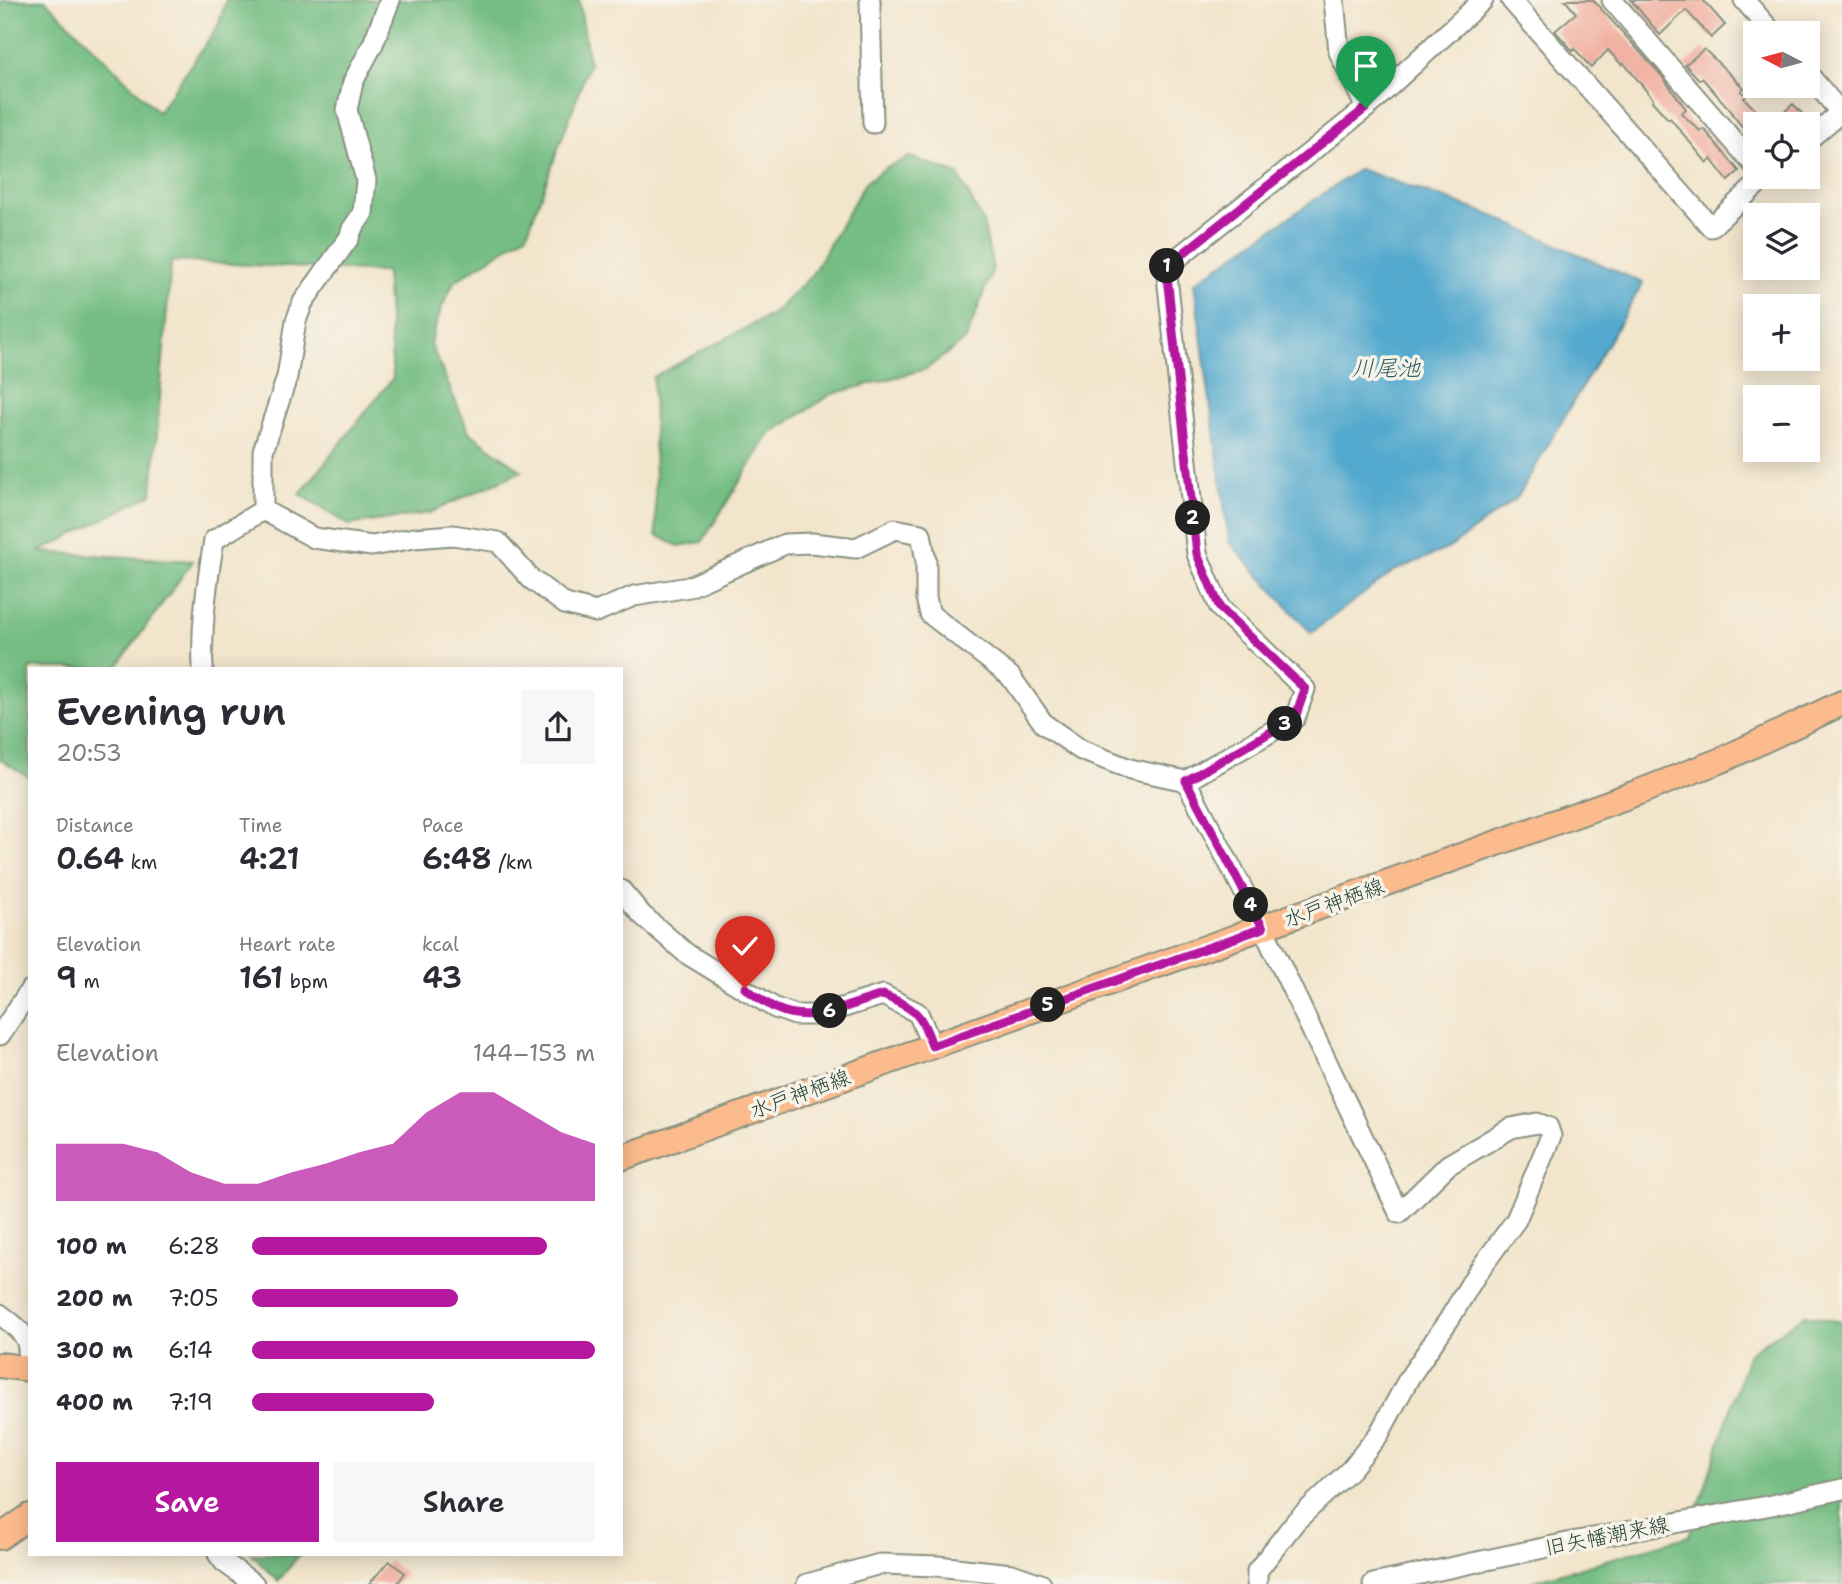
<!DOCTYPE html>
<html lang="en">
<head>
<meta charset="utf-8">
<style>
	:root { --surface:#fff; --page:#f7f7f7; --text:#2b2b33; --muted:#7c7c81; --accent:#b5179e }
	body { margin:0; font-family:"Shantell Sans","Klee One",sans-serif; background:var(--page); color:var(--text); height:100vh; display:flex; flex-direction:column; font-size:26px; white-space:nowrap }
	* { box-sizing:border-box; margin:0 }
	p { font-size:23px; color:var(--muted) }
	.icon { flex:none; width:38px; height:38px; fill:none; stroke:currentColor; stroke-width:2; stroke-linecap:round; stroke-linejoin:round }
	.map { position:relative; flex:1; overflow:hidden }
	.side { position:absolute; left:28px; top:667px; width:595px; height:889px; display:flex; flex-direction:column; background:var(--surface); border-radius:0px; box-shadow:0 4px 18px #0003 }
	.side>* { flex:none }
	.needle { width:46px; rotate:276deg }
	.fabs { position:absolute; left:1743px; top:21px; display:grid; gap:14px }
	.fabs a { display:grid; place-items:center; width:77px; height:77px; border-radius:0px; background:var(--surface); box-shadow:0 4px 18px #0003; font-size:35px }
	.pin { position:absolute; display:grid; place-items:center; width:60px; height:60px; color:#fff; margin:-72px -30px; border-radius:50% 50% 50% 0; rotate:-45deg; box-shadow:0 0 7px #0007 }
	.pin .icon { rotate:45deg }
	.km { position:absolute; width:35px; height:35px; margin:-18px; border-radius:50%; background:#222; color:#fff; font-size:19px; line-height:35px; text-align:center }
	.round { display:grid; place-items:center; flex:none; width:74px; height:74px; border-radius:0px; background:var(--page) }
	.headline { display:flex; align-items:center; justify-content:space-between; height:119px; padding:0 28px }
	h1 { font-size:38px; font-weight:600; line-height:52px }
	.stats { display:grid; grid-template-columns:repeat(3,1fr); gap:10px; height:119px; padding:7px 28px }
	.stats div { display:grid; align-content:center }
	.stats b { font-size:30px; font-weight:600 }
	.stats small { font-size:19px; font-weight:400 }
	.stats p { font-size:19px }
	.chart { height:196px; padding:14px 28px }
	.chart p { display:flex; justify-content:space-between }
	.chart svg { width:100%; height:126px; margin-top:7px; fill:var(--accent); opacity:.7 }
	.button { display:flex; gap:14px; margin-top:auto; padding:14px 28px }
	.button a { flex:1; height:80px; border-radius:0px; background:var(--accent); color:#fff; font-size:28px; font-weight:600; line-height:80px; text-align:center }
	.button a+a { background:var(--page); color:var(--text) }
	ul { padding:0 28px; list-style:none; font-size:23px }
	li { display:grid; grid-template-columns:112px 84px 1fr; align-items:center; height:52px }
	li i { height:18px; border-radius:9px; background:var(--accent) }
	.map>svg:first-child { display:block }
</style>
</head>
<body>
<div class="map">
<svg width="1842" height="1584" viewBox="0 0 1842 1584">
	<rect width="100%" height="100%" fill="#f7f3e8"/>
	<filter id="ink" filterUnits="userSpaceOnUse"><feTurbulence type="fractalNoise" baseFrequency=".0143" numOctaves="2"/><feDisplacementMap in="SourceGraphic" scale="14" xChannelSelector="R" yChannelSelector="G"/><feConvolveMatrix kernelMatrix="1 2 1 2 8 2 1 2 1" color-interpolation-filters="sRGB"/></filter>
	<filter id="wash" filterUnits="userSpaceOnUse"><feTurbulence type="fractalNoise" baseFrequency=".00686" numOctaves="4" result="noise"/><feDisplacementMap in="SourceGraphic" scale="28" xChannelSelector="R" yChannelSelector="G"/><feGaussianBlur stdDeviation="1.57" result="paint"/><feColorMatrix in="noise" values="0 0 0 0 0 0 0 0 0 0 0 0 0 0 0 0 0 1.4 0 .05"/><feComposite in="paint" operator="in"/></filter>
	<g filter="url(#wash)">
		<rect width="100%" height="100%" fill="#f2e5cc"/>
		<g fill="#75bd83" stroke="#4a7d5c" stroke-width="2">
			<path d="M 2,0 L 45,0 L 158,112 L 218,26 L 226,0 L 579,0 L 589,64 L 527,234 L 454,282 L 441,309 L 430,343 L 469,432 L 522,471 L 429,513 L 349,525 L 300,494 L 393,378 L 386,272 L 171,261 L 152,494 L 39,552 L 193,561 L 116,668 L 30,668 L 30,778 L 0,759 L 0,4 Z"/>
			<path d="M 910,157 L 958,174 L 983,222 L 993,269 L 966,339 L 926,369 L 832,394 L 769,435 L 702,542 L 678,546 L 656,535 L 653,377 L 774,313 L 811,276 L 865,183 L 885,168 Z"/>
			<path d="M 1805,1315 L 1842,1322 L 1842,1584 L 1524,1584 L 1689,1536 L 1749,1353 Z"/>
			<path d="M 251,1554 L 300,1554 L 278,1581 Z"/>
		</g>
		<path fill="#52a9ce" stroke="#387381" stroke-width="2" d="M 1359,169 L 1491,215 L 1643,283 L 1517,498 L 1449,548 L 1394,571 L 1311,633 L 1229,542 L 1194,283 Z"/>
		<g id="blocks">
			<g fill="#f1b0a1">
				<path d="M 1565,0 L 1593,0 L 1661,75 L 1686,109 L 1681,113 L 1700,131 L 1704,129 L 1739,171 L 1728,181 L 1711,159 L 1707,163 L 1670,118 L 1668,119 L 1652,101 L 1653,99 L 1624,63 L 1622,65 L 1608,50 L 1591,68 L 1575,49 L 1573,51 L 1555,31 L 1576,13 Z"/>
				<path d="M 1631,0 L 1703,0 L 1725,25 L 1711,38 L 1686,10 L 1660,35 Z"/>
				<path d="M 1704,49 L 1744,88 L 1741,91 L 1746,96 L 1744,98 L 1769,124 L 1755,124 L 1755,142 L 1731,113 L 1732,112 L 1702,78 L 1700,80 L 1685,65 Z"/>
				<path d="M 1793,104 L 1810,122 L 1808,124 L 1771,124 Z"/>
				<path d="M 389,1561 L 405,1573 L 397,1584 L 369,1584 Z"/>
			</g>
		</g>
	</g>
	<g filter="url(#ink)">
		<use href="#blocks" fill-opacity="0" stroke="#889180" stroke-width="2"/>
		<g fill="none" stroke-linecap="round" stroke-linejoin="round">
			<g stroke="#889180" stroke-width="23">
				<g id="minor">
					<path d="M 870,0 L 873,123"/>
					<path d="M 1334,0 L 1339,52 L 1366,108"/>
					<path d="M 1511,0 L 1711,227 L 1765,177"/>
					<path d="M 1612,0 L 1755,166"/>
					<path d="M 1744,0 L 1773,33"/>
					<path d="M 1808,74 L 1842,114"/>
					<path d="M 1808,140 L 1842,111"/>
					<path d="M 263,510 L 314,538 L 372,546 L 414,538 L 453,535 L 498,542 L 531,579 L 565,604 L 596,612 L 634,596 L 689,587 L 785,544 L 812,543 L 856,548 L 895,529 L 921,534 L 926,561 L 926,598 L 930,614 L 1010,676 L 1044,724 L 1081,750 L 1130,769 L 1186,781 L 1295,718 L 1305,689 L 1220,608 L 1197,554 L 1166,267 L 1366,108 L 1483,0"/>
					<path d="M 203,668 C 201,625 207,583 214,540 L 263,510 L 263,451 L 287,377 L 296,321 L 303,302 L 349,238 L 352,229 L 363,213 L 366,180 L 347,110 L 353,82 L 373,44 L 390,0"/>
					<path d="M 1186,781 L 1263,928 L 1399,1213 L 1448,1165 L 1511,1128 L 1537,1123 L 1548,1127 L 1551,1136 L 1516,1220 L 1477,1273 L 1450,1318 L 1409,1378 L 1379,1434 L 1351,1469 L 1296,1521 L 1257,1571 L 1257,1584"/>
					<path d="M 621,890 L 642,915 L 687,954 L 775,1008 L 795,1015 L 819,1015 L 883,995 L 918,1013 L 932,1046"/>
					<path d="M 0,1035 L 30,990"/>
					<path d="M 0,1314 C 23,1333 32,1336 27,1368"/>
					<path d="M 218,1554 L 224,1562 L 254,1584"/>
					<path d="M 807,1584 L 880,1564 L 937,1566 L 1012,1574 L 1041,1584"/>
					<path d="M 1373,1584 L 1577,1541 L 1772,1505 L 1842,1489"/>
				</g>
			</g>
			<g stroke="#889180" stroke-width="28">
				<g id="major">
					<path d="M 621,1158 L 1639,792 L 1724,759 L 1842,703"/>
					<path d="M 0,1365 L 30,1369"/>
					<path d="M 0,1537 L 30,1516"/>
				</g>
			</g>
			<use href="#minor" stroke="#fff" stroke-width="19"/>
			<use href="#major" stroke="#fbbb8c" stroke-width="24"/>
		</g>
	</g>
	<g fill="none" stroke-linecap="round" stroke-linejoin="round" filter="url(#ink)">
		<g stroke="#fff" stroke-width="14">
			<path id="route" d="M 745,988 C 755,995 766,1004 777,1009 C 813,1025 848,1004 883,995 C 914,1008 922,1013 932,1046 L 1263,928 L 1186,781 L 1295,718 L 1305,689 L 1220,608 L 1197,554 L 1166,267 L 1366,108"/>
		</g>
		<use href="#route" stroke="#b5179e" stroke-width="9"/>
	</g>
	<g text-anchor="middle" stroke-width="7" stroke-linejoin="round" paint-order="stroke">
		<g font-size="21" fill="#1f3d34" stroke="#f7f3e8">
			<text transform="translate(1334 903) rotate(-20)" y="7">水戸神栖線</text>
			<text transform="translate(800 1094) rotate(-20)" y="7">水戸神栖線</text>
			<text transform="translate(1607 1536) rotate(-11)" y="7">旧矢幡潮来線</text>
		</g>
		<g font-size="23" font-style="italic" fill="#2e5d62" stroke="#f7f3e8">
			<text x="1386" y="376">川尾池</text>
		</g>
	</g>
</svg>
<div class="fabs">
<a><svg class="needle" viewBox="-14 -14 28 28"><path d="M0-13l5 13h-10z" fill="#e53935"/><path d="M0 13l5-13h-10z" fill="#7c7c81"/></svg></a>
<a><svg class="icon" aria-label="locate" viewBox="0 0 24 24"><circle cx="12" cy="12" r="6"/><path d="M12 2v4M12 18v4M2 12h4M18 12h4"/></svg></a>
<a><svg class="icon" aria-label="layers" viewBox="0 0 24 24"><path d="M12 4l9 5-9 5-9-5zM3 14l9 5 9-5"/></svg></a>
<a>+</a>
<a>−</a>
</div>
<div class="pin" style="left:1366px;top:108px;background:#1e9e55"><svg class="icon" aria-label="arrive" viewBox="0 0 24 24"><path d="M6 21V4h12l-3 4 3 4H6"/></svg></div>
<div class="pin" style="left:745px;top:988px;background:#d93025"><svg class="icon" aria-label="check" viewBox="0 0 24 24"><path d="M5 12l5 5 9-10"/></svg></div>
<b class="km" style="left:1167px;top:266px">1</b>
<b class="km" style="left:1193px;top:518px">2</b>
<b class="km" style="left:1285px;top:724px">3</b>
<b class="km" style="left:1251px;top:905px">4</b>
<b class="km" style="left:1048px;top:1005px">5</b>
<b class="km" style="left:830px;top:1011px">6</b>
<section class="side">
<div class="headline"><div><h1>Evening run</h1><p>20:53</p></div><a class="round"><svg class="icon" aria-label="share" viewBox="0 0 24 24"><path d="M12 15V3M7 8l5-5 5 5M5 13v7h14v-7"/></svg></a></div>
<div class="stats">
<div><p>Distance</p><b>0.64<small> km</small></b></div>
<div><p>Time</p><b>4:21</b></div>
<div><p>Pace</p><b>6:48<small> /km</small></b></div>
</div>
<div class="stats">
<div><p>Elevation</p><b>9<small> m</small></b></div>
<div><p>Heart rate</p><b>161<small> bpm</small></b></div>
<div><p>kcal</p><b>43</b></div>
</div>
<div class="chart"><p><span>Elevation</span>144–153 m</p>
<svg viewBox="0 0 160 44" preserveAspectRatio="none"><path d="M0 44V24L10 24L20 24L30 27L40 34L50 38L60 38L70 34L80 31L90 27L100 24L110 13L120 6L130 6L140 13L150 20L160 24V44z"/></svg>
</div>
<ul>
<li><b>100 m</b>6:28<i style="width:86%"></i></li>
<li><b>200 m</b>7:05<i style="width:60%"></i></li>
<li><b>300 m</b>6:14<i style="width:100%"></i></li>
<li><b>400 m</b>7:19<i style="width:53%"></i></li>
</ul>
<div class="button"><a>Save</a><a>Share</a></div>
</section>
</div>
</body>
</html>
